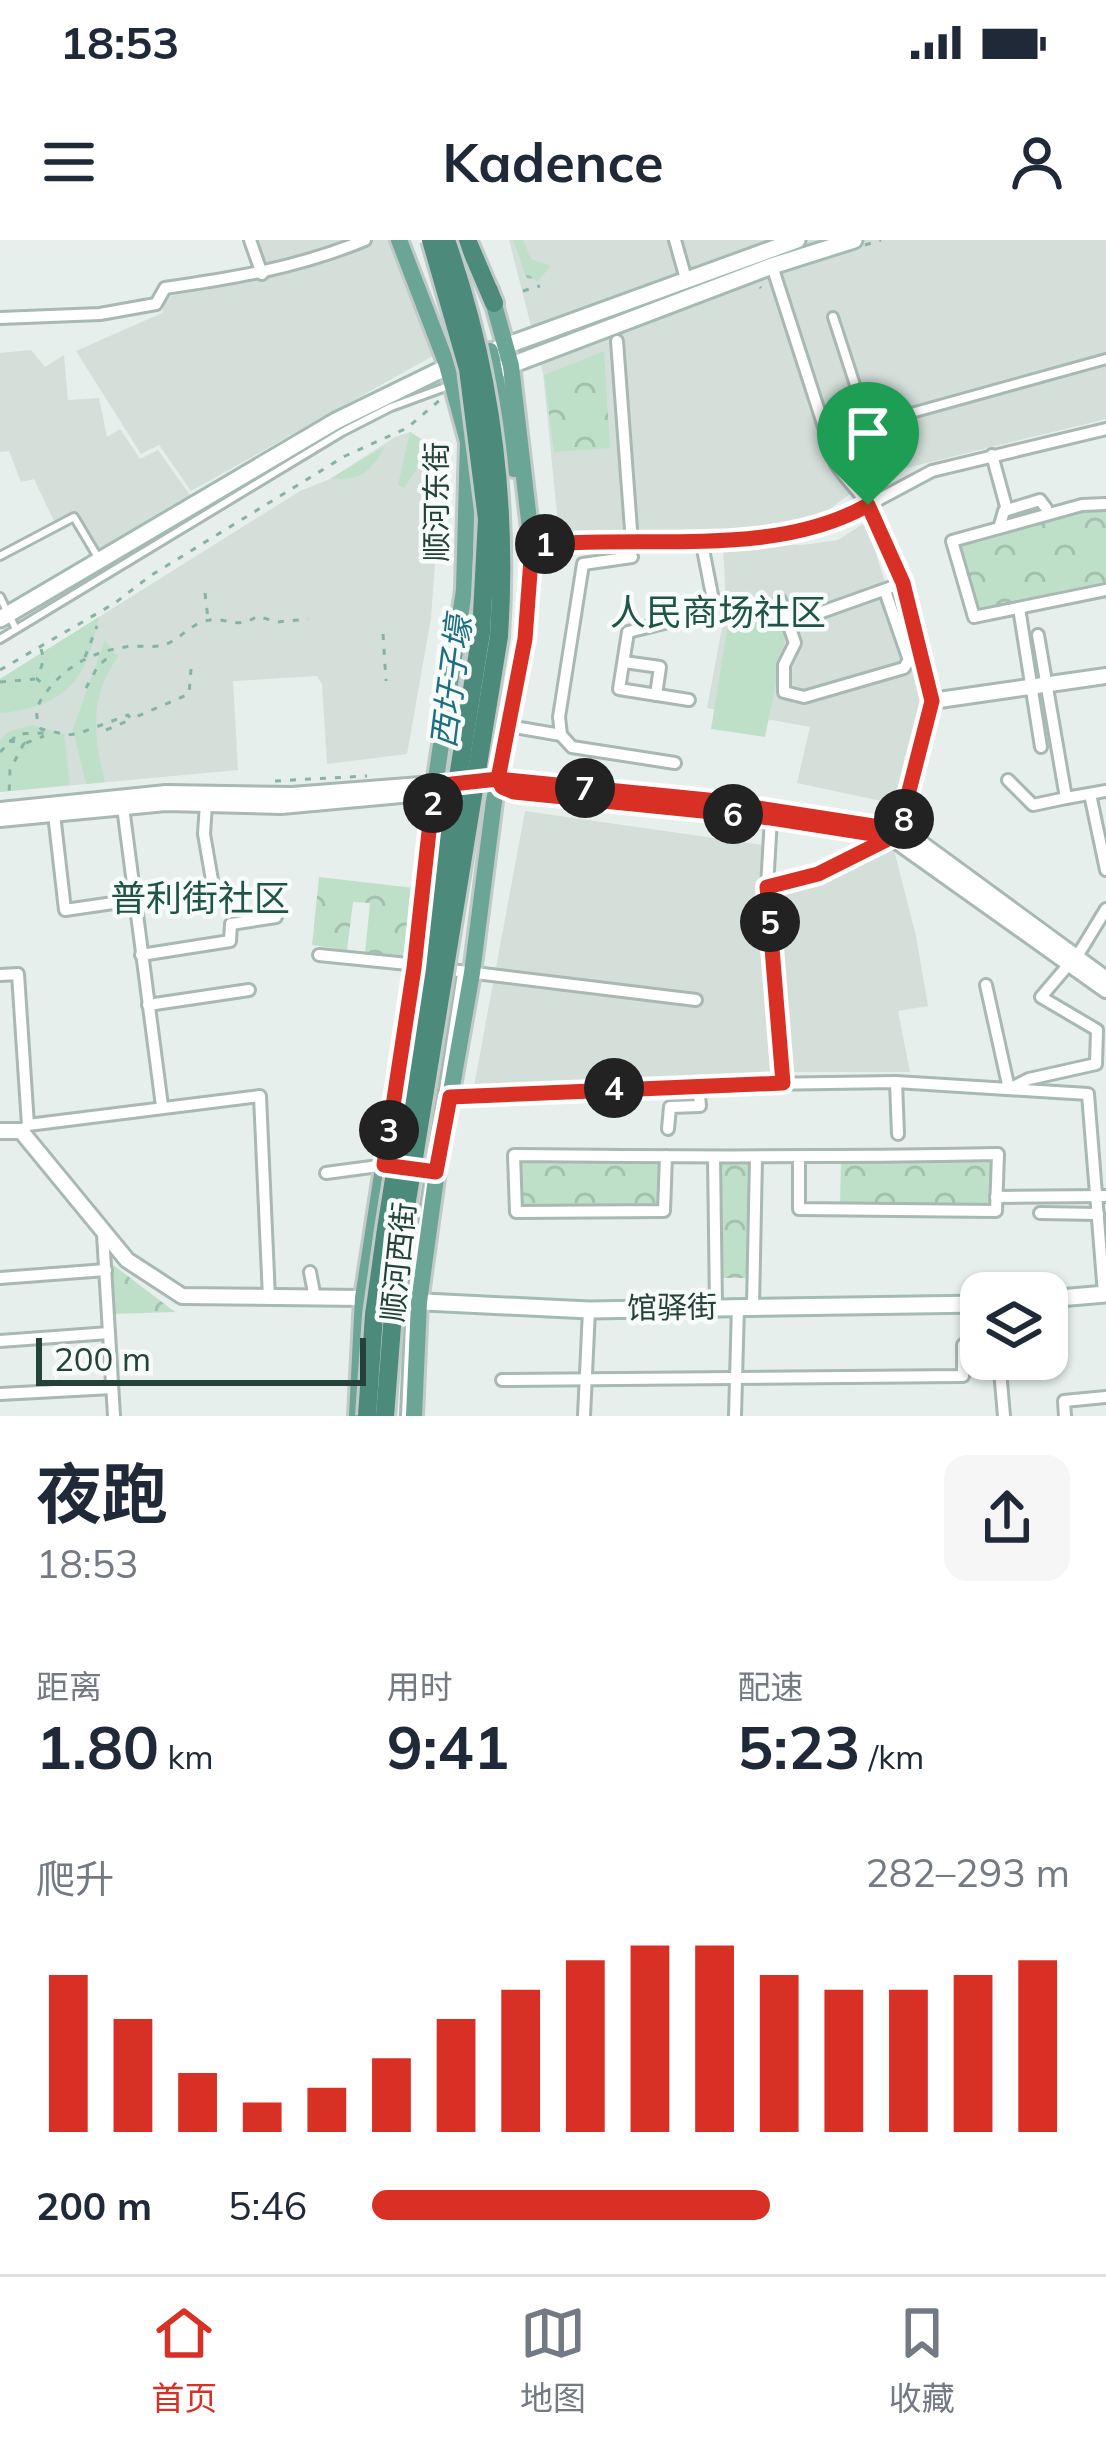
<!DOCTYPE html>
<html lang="zh">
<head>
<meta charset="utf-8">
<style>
	:root { --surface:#fff; --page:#f6f6f7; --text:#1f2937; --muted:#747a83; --line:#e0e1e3; --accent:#d93025 }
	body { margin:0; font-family:Mulish,"Noto Sans SC",sans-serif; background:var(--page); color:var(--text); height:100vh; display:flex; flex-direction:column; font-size:45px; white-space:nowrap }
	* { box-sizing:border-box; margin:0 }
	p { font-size:39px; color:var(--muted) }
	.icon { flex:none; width:66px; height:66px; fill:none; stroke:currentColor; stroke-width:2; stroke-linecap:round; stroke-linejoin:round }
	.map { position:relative; height:1176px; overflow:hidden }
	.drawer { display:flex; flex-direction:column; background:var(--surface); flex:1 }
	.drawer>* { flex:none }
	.controls { position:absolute; left:960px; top:1032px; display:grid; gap:24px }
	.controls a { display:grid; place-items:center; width:108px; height:108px; border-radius:24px; background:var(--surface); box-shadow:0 3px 9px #0004; font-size:60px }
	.scale { position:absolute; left:36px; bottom:30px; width:330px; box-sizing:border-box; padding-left:12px; border:6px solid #24423a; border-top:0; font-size:33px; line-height:42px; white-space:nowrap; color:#24423a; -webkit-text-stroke:9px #f7fbf9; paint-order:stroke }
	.pin { position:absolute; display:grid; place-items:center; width:102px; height:102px; color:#fff; margin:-123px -51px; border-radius:50% 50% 50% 0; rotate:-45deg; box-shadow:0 0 12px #0007 }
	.pin .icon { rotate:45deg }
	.km { position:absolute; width:60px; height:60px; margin:-30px; border-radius:50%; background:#222; color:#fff; font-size:33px; line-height:60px; text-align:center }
	.round { display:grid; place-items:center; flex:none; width:126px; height:126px; border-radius:24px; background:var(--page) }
	.head { display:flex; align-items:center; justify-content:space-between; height:204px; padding:0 36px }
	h1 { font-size:66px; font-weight:700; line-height:90px }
	.metrics { display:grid; grid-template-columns:repeat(3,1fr); gap:18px; height:204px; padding:12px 36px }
	.metrics div { display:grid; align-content:center }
	.metrics b { font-size:60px; font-weight:700 }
	.metrics small { font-size:33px; font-weight:400 }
	.metrics p { font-size:33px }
	.chart { height:336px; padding:24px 36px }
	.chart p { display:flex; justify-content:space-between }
	.chart svg { width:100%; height:216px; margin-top:12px; stroke:var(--accent); stroke-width:6 }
	ul { padding:0 36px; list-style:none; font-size:39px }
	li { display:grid; grid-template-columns:192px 144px 1fr; align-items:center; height:90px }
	li i { height:30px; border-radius:15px; background:var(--accent) }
	.status { display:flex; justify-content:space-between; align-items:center; height:84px; padding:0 60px; background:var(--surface); direction:ltr }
	.status svg { height:33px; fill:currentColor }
	header { display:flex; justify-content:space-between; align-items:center; height:156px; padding:0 36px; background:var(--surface); font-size:54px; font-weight:700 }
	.tab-bar { display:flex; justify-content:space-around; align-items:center; height:168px; border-top:3px solid var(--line); background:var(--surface); font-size:33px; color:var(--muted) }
	.tab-bar a { display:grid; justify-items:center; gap:6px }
	.tab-bar .on { color:var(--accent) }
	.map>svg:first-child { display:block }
</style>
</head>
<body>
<div class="status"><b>18:53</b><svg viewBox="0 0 49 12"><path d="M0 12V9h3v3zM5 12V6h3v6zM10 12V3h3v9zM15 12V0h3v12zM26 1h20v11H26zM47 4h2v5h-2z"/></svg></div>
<header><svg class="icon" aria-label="menu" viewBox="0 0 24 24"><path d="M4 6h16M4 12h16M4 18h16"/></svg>Kadence<svg class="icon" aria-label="person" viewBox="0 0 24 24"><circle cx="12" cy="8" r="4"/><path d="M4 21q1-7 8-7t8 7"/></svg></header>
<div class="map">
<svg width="1106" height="1176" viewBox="0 0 1106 1176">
	<defs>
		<pattern id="park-crowns" width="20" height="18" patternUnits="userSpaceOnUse" patternTransform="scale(3)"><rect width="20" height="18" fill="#bfe0c8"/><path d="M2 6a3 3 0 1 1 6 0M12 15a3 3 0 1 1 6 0" fill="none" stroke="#a4c1ad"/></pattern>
	</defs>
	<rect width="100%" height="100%" fill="#e6efeb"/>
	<g fill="#d4dfda">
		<path d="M 245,0 L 392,0 L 433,116 L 191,251 L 159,205 L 141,214 L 76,111 L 162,73 L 166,57 L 257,39 Z"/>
		<path d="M 509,0 L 1106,0 L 1106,179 L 874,236 L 807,286 L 559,293 L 543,133 Z"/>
		<path d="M 31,110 L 45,127 L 64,115 L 68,160 L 99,158 L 107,197 L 120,189 L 140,219 L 158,210 L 190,255 L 90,314 L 68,278 L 54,281 L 34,239 L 21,242 L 9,211 L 0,212 L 0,113 Z"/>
		<path d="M 410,192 L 433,211 L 437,239 L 437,295 L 431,378 L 407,514 L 327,524 L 322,444 L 317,436 L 233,441 L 238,530 L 0,552 L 0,439 L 300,251 L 330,239 L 395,197 Z"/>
		<path d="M 866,282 L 921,456 L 900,565 L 797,543 L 810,487 L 707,468 L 726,366 L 723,303 L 802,305 L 838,300 Z"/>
		<path d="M 525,571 L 763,605 L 772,833 L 474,846 Z"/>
		<path d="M 882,603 L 893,606 L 916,696 L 928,766 L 898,771 L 910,832 L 782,832 L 767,647 L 815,635 Z"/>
	</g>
	<g fill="#bfe0c8">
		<path d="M 410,192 L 426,202 L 422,221 L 404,248 L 398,245 Z"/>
		<path d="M 385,206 C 371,232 360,241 330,239 Z"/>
		<path d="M 433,211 L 437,239 L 437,295 L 427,292 Z"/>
		<path d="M 773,360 L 786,395 L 765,497 L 711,489 L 731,367 Z"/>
		<path d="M 99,377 C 87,440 66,467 0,473 L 0,439 Z"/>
		<path d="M 105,400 L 118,417 C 89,456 93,497 105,542 L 86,544 L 73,489 Z"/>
		<path d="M 32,485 L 64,494 L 70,545 L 0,552 L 0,501 L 8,492 Z"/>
	</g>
	<g fill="url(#park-crowns)">
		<path d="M 513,0 L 523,0 L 531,19 L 551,26 L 537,42 L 534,38 L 527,39 Z"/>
		<path d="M 604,111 L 610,208 L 554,212 L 544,135 Z"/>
		<path d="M 1106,264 L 1106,361 L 1102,348 L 978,371 L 957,305 Z"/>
		<path d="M 319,637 L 414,648 L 407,718 L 365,713 L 370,663 L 353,662 L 347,710 L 312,705 Z"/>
		<path d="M 994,918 L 992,967 L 840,964 L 841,921 Z"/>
		<path d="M 521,919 L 662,922 L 658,965 L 522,967 Z"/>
		<path d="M 720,923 L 749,924 L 749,1038 L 718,1038 Z"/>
		<path d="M 112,1024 L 175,1072 L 113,1074 Z"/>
	</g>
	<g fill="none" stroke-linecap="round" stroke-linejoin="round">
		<g stroke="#a8b8b2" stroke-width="12">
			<g id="service">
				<path d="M 0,316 L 74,277 L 99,319"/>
				<path d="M 0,357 L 16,389"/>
				<path d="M 0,399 L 342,192 L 391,167 L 451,145"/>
				<path d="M 783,843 L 767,647 L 818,635 L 887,600"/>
				<path d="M 405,1176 L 410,1062 L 461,734"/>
			</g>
		</g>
		<g stroke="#a8b8b2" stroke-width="14">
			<path id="pedestrian" d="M 833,77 L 868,185 L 1106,119"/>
		</g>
		<g stroke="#a8b8b2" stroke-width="16">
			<g id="minor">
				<path d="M 250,0 L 262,34"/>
				<path d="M 675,0 L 686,39"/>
				<path d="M 772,26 L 836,224 C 846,240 863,255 871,270 C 903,329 917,396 932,461"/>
				<path d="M 0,78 L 100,74 L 156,64 L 165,48 C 235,38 300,27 365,0"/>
				<path d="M 617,101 L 632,303"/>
				<path d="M 992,215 L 1007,270"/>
				<path d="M 1106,264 L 1082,265 L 952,301 L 974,377 L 1106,350"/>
				<path d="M 1000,285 L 1004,271 L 1040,260 L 1046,268"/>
				<path d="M 532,306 L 798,293 L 844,278 L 932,231 L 1106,189"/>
				<path d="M 632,317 L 583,324 L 559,477 L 561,495 L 572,507 L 675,523"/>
				<path d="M 780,360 L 795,403 L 784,425 L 784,452 L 804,457 L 904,428 L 909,420 L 885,351"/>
				<path d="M 1019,368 L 1041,507"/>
				<path d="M 788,384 L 903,343"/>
				<path d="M 624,422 L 660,427 L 656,455"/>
				<path d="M 689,460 L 619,449 L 628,392 L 700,374 L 712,355 L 701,299"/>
				<path d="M 508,486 L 561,495"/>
				<path d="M 1008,540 L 1033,565 L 1066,558 L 1038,395"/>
				<path d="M 1090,554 L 1106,630"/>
				<path d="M 1066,558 L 1106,551"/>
				<path d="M 206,564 L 204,594 L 212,640"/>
				<path d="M 123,567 L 162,866"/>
				<path d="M 54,574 L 65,670 L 134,660"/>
				<path d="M 767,647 L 771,578"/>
				<path d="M 141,715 L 230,701 L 231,684 L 276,677"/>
				<path d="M 319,715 L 418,725"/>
				<path d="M 443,729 L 696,760"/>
				<path d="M 0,735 L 18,734 L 28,885"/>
				<path d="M 986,745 L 1009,849 L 1029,839 L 1096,824 L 1097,790 L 1041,757 L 1081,710 L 1106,669"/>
				<path d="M 148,765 L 249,750"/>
				<path d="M 896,842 L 898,894"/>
				<path d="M 450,857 L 698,845 L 896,842 L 1088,854 L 1104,1054"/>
				<path d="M 668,889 L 670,867 L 700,866 L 698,845"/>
				<path d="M 21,891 L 28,885 L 260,856 L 269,1058"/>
				<path d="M 666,916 L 664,971 L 516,972 L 514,915 C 676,917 837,917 998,914 L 996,971 L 799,969 L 799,917"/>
				<path d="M 714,917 L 716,1067"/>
				<path d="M 326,933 L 386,925"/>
				<path d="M 996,957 L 1106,956"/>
				<path d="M 1040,973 L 1098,974"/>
				<path d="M 103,994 L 114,1176"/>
				<path d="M 310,1032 L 315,1058"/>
				<path d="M 0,1038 L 106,1030"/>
				<path d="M 753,1066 L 756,918"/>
				<path d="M 0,1101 L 109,1093"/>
				<path d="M 999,1119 L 1004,1176"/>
				<path d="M 502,1140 L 963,1136 L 963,1105"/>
				<path d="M 0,1154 L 112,1148"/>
				<path d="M 584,1176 L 589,1070"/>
				<path d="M 735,1176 L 738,1066"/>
				<path d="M 1065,1176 L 1064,1161 L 1106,1157"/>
			</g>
		</g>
		<g stroke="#a8b8b2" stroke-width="20">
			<g id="tertiary">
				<path d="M 498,539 L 502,547 L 515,552 L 771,578 L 891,597 L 1106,750"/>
				<path d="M 0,570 L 166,553 L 292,555 L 498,539 L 796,573 L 899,590 L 915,599 L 1106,739"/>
				<path d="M 0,579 L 166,563 L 281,566 L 412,554"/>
				<path d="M 899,590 L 932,461 L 1106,436"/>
				<path d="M 0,891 L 21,891 L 127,1020 L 182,1056 L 363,1058"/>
			</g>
		</g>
		<g stroke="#a4bbb3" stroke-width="21">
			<g id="secondary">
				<path d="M 497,109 L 797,0"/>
				<path d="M 501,129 L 772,26 L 854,0"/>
				<path d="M 0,379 L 336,181 L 457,122"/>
				<path d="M 1047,1059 L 1106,1054"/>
				<path d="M 384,1060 L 589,1070 L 981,1064"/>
			</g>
		</g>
		<g stroke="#c2cac8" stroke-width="22">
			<g id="primary">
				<path d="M 490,111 L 514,229"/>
				<path d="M 357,1176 L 363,1058 L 414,727 L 431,572 L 464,350 L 468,202 L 447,125 L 399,0"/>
				<path d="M 414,1176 L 419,1062 L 437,931 L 472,733 L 494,561 L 525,399 L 529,348 L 532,306 L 511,126 L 490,50"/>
			</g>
		</g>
		<g stroke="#c2cac8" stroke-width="24">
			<path id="trunk" d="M 467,0 L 494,63"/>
		</g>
		<g stroke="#86b3a5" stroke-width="3" stroke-dasharray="6 9" stroke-linecap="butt">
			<path d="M 865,5 L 881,0"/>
			<path d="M 760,47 L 761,48"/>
			<path d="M 523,51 L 540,46"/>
			<path d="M 205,353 L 208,379"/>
			<path d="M 383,394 L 386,441"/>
			<path d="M 41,409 L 44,419 L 37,439 L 47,447"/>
			<path d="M 85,417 L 97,386"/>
			<path d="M 191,429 L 189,454 L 131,479 L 128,475 L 80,493 L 68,495 L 41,489 C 34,476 36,465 45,454 C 65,426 92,412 125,407 C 137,405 152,408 164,405 C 179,400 190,385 205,381 C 226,375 237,391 257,376 L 277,382 L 308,379"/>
			<path d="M 0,430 L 115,363 L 150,336 L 345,216 L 407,188 L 440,160"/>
			<path d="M 0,442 L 35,439"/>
			<path d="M 86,448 L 98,426 L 113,413"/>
			<path d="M 106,490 L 130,480"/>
			<path d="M 9,501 L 24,503 L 10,530 L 9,555"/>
			<path d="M 26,503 L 44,496"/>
			<path d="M 0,512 L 18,494 L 44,493"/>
			<path d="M 275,541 L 367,536"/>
		</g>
		<use href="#service" stroke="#fff" stroke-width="6"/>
		<use href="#pedestrian" stroke="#fff" stroke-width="8"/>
		<use href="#minor" stroke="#fff" stroke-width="10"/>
		<use href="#tertiary" stroke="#fff" stroke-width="14"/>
		<use href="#secondary" stroke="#fff" stroke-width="15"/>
		<use href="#primary" stroke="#6aa596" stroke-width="16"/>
		<use href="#trunk" stroke="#4c8a7c" stroke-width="18"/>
		<g stroke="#c2cac8" stroke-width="24" stroke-linecap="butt">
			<g id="trunk-bridge">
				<path d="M 367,1176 L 374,1075 L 386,989 L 481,393 L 487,279 L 468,129 L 431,0"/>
				<path d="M 385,1176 L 397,1022 L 499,396 C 508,260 491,129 446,0"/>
			</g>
		</g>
		<use href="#trunk-bridge" stroke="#4c8a7c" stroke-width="18"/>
	</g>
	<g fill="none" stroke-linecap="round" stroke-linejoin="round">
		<g stroke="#fff" stroke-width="24">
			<path id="route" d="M 868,265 C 771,320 640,293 532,306 L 525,399 L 498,539 L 434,546 L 414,728 L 384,925 L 436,932 L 450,857 L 783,843 L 767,647 L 818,634 L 892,597 L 771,578 L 514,552 L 502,547 L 498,539 L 708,560 L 899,590 L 932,461 L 903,343 L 868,265"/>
		</g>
		<use href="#route" stroke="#d93025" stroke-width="15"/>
	</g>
	<g text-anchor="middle" stroke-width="9" stroke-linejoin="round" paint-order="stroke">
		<g font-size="30" fill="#24423a" stroke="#f7fbf9">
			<text transform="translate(437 262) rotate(-90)" y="10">顺河东街</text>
			<text transform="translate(399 1022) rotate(-84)" y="10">顺河西街</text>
			<text transform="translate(672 1068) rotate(-1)" y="10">馆驿街</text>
		</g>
		<g font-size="33" font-style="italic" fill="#1c6f80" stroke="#f7fbf9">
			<text transform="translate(451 442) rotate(-83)" y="12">西圩子壕</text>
		</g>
		<g font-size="36" fill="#1f5548" stroke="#f7fbf9">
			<text x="718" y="385">人民商场社区</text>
			<text x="200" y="671">普利街社区</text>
		</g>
	</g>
</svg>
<div class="controls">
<a><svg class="icon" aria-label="layers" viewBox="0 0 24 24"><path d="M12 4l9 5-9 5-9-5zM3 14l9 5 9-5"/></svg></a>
</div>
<div class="scale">200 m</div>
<div class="pin" style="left:868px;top:265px;background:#1e9e55"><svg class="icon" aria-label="arrive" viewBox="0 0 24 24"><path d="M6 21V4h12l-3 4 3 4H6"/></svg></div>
<b class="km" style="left:545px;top:304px">1</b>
<b class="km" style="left:433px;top:563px">2</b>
<b class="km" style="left:389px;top:890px">3</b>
<b class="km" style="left:614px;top:848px">4</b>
<b class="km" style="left:770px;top:682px">5</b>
<b class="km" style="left:733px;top:574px">6</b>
<b class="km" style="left:585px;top:548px">7</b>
<b class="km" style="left:904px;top:579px">8</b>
</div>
<section class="drawer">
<div class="head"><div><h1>夜跑</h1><p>18:53</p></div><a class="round"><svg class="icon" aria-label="share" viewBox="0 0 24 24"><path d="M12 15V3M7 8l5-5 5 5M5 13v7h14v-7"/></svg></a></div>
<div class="metrics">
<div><p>距离</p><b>1.80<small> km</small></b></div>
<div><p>用时</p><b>9:41</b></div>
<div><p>配速</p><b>5:23<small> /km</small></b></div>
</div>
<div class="chart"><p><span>爬升</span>282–293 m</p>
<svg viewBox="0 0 160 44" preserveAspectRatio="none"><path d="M5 44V12M15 44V21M25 44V32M35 44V38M45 44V35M55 44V29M65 44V21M75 44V15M85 44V9M95 44V6M105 44V6M115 44V12M125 44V15M135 44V15M145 44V12M155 44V9"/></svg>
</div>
<ul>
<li><b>200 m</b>5:46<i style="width:57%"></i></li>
</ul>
</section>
<nav class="tab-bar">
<a class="on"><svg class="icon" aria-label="home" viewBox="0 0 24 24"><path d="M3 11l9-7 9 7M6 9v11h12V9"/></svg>首页</a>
<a><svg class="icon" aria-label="map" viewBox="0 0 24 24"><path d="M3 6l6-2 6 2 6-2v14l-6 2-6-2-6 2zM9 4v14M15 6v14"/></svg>地图</a>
<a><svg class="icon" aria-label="saved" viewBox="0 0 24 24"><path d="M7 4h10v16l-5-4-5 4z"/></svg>收藏</a>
</nav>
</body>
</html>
